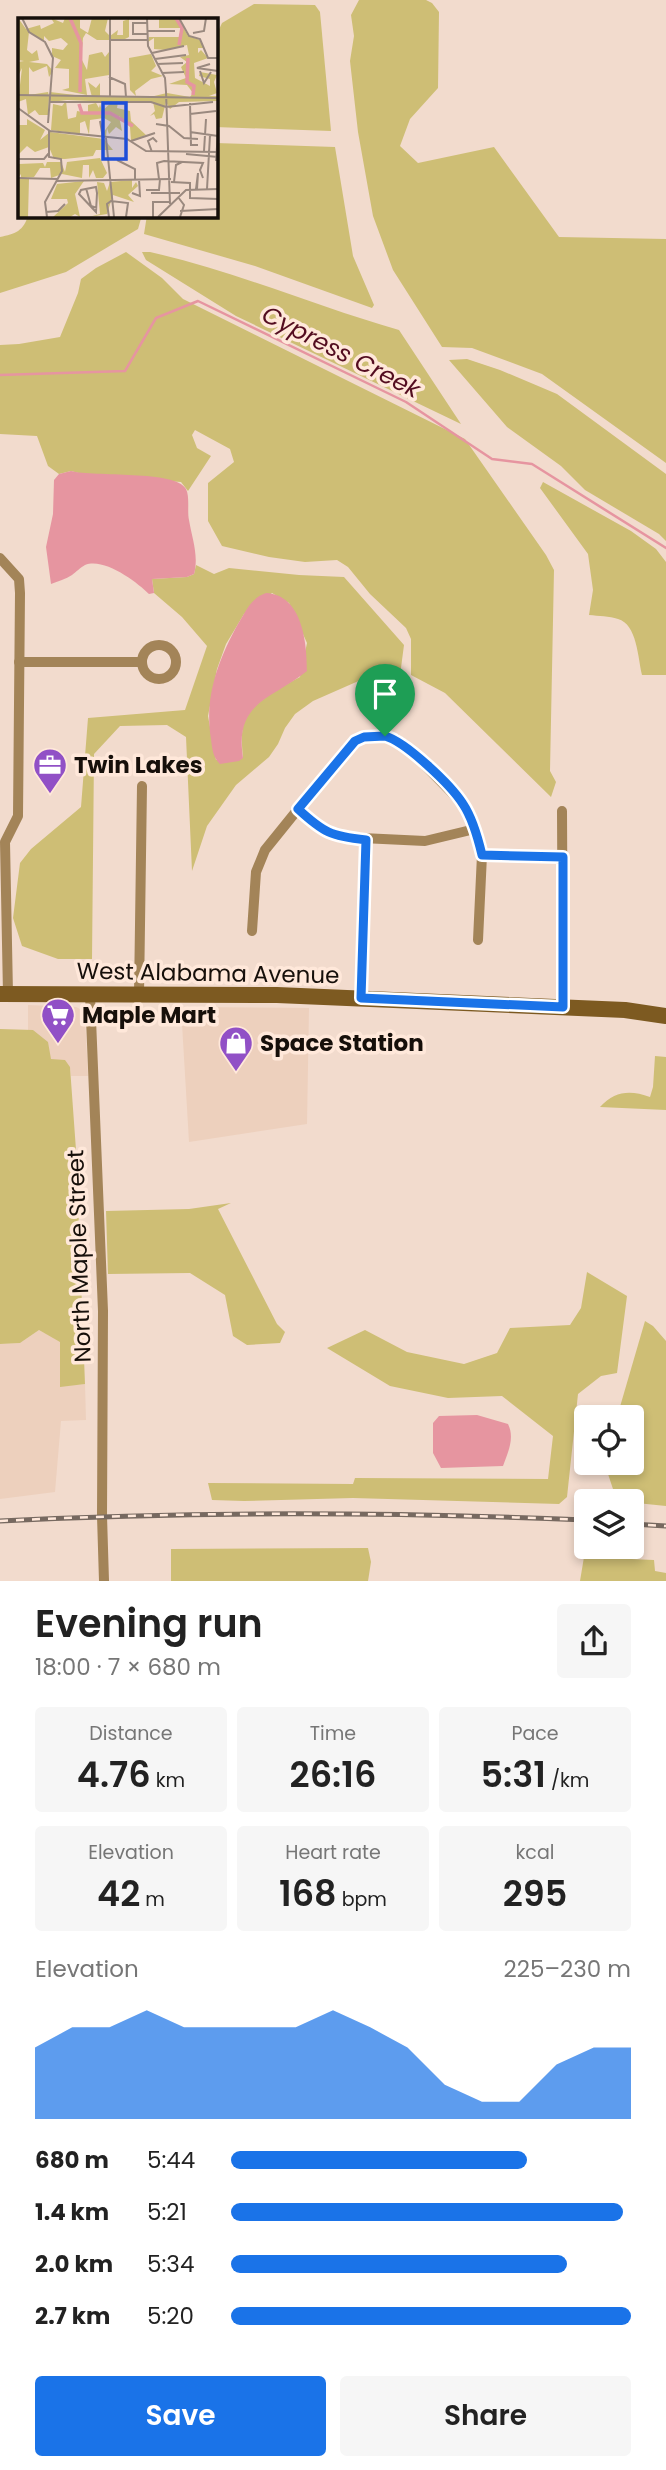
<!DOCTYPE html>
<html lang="en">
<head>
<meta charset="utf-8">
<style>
	:root { --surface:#fff; --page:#f6f6f6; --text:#222; --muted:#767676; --accent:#1a73e8 }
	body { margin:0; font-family:Poppins,sans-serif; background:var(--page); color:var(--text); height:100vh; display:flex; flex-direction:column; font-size:26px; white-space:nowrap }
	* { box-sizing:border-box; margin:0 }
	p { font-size:23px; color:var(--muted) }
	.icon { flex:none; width:38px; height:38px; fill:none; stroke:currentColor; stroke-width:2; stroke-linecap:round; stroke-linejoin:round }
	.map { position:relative; height:1581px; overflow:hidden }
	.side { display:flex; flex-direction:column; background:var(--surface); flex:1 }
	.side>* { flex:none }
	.controls { position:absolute; left:574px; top:1405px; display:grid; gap:14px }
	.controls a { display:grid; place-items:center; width:70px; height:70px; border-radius:7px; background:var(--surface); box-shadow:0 4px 10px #0003; font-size:35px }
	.pin { position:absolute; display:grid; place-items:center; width:60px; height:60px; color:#fff; margin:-72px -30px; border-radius:50% 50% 50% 0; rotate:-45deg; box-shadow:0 0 7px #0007 }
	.pin .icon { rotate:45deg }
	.round { display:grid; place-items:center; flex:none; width:74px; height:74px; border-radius:7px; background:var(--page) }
	.overview { display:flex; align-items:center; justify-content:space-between; height:119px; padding:0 35px }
	h1 { font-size:38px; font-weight:600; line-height:52px }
	.metrics { display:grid; grid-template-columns:repeat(3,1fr); gap:10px; height:119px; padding:7px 35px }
	.metrics div { display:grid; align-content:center; border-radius:7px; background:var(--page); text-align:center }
	.metrics b { font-size:35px; font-weight:600 }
	.metrics small { font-size:19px; font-weight:400 }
	.metrics p { font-size:19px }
	.chart { height:196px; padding:14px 35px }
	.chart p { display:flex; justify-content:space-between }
	.chart svg { width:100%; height:126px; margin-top:7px; fill:var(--accent); opacity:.7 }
	.cta { display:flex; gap:14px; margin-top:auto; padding:14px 35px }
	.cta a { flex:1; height:80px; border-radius:7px; background:var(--accent); color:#fff; font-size:28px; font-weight:600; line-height:80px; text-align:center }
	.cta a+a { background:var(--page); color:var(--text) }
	ul { padding:0 35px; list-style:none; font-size:23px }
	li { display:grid; grid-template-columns:112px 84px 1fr; align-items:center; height:52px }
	li i { height:18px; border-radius:9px; background:var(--accent) }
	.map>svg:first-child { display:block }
</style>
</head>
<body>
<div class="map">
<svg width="666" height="1581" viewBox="0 0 666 1581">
	<rect width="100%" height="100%" fill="#f2dbcd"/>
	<g fill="#edd0bd">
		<path d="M 28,1005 L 76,1007 L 82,1010 L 85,1017 L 88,1076 L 71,1076 L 70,1067 L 51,1059 L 33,1030 L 28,1030 Z"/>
		<path d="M 181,1007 L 309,1008 L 307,1124 L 189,1142 Z"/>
		<path d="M 39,1330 L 60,1341 L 60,1386 L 85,1384 L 86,1420 L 61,1421 L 55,1492 L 0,1499 L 0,1344 L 20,1343 Z"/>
	</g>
	<g fill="#cebe75" fill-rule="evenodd">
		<path d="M 359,0 L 426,0 L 432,3 L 439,12 L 438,88 L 410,119 L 400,146 L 418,163 L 494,147 L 559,237 L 666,239 L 666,463 L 542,374 L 472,348 L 442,347 L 393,270 L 373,216 L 358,132 L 350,61 L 354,36 L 351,15 Z"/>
		<path d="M 254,4 L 315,5 L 320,12 L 331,131 L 215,127 L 215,38 L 222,23 Z"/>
		<path d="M 215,143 L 335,147 L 353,256 L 374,305 L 372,308 L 255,266 L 144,234 L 147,215 L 215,215 Z"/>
		<path d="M 28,215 L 142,215 L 138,229 L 66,272 L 0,293 L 0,237 C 15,234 24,231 28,215 Z"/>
		<path d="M 126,252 L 162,278 L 183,299 L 465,439 L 546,555 L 554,570 L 550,771 L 556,782 L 551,797 L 445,693 L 411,675 L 411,639 L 406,628 L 370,594 L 348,567 L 337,560 L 305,562 L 269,557 L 222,546 L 208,521 L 208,483 L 234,462 L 230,449 L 195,430 L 192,435 L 197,448 L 211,456 L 188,491 L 181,482 L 86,475 L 71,471 L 59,474 L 48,466 L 37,436 L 0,434 L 0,345 L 19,344 L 60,337 L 78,293 L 81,279 L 96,268 Z"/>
		<path d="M 142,252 L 150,252 C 235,271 315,306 399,330 L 461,424 L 236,316 L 146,260 Z"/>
		<path d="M 467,359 L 500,370 L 557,394 L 666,474 L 666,541 L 659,534 L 585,490 L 561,466 L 507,427 L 449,360 Z"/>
		<path d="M 543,482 L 631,531 L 656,549 L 666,562 L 666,675 L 642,675 C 638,658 637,624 618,619 C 609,616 599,616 589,615 L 593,590 L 588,554 L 540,488 Z"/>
		<path d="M 196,565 L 214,574 L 229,568 L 299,575 L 344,577 L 404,645 L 399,683 L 369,674 L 363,679 L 313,701 L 295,714 L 285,728 L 278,744 L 269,757 L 236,785 L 207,826 L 192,871 L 186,737 L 167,725 L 120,726 L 94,754 L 92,959 L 58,959 L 22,946 L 13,918 L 20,863 L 31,849 L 81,807 L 88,718 L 185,710 L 207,646 L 182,617 L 154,593 L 152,579 L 187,577 L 194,574 ZM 272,593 L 289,603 L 307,643 L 300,677 C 283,686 254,701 246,718 C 240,729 242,747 243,758 L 216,760 L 208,716 L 217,669 L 226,644 L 244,614 Z"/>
		<path d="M 0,1029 L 33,1030 L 48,1042 L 51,1059 L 65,1060 L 70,1067 L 76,1150 L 85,1384 L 60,1387 L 60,1342 L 39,1330 L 20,1343 L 0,1344 Z"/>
		<path d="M 655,1056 L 666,1057 L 666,1110 L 600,1107 C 615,1091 630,1090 650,1097 L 653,1087 Z"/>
		<path d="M 231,1203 L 218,1209 L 277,1324 L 285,1332 L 280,1343 L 247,1345 L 233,1336 L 225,1295 L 190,1273 L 108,1274 L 106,1211 L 189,1209 Z"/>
		<path d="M 587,1272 L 627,1296 L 617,1373 L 601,1376 L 578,1394 L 567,1497 L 559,1504 L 353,1498 L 244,1501 L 212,1500 L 208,1483 L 353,1484 L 355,1478 L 548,1479 L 553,1436 L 502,1396 L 448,1398 L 390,1386 L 327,1348 L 365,1330 L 407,1352 L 464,1364 L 497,1353 L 510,1328 L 570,1325 L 581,1308 Z"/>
		<path d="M 645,1321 L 653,1326 L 666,1341 L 666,1506 L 617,1501 L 608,1474 L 610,1463 L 632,1463 L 632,1418 L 617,1417 Z"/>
		<path d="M 368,1548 L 371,1562 L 368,1581 L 171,1581 L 171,1549 Z"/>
		<path d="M 584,1557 L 654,1560 L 655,1571 L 666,1573 L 666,1581 L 580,1581 Z"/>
	</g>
	<g fill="#e695a0">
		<path d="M 71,471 C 94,477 176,470 186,489 C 190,497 187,511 189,520 C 192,538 199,556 194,574 L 187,577 L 152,579 L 154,593 L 149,594 C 137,582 104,557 85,565 C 81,567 76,572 72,575 C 66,579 58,581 51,584 L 46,547 L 53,514 L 54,480 L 59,474 Z"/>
		<path d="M 266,593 C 303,595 307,644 307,671 C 273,699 234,701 243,758 L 239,761 L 220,764 C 213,758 212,748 211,739 C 204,698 218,660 238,624 C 246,611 251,598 266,593 Z"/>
		<path d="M 477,1415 L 508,1424 C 515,1438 508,1452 503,1466 L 441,1468 L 433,1453 L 433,1423 L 439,1416 Z"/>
	</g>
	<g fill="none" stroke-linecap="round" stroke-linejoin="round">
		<path stroke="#e695a0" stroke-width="2.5" d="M 0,375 L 125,371 L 156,318 L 198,301 L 406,402 L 492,459 L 532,464 L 666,548"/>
		<g stroke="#a38458" stroke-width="10">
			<path d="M 0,558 L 19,579 L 20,593 L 18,816 L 5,842 L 8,994"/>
			<circle cx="159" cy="662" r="17"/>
			<path d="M 19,662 L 142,662"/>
			<path d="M 298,809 L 324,831 L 341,837 L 425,841 L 475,829"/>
			<path d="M 562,811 L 563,1008"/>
			<path d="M 482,855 L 563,857"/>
			<path d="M 252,931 L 256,872 L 265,850 L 349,746 L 364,737 L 385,736 L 396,739 L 405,745 L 462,803 L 475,829 L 482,855 L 478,940"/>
			<path d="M 139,994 L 142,786"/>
			<path d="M 90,995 L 103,1311 L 102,1516 L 104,1581"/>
			<path d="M 361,997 L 366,840"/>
		</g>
		<path stroke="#7d5a21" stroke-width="16" d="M 0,994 L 277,995 L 625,1010 L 666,1016"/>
		<g stroke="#776960" stroke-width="5">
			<g id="rail">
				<path d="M 0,1521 C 196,1511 391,1512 586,1520"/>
				<path d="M 632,1524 L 666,1526"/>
			</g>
		</g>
		<use href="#rail" stroke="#ffe8da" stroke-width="2.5" stroke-dasharray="8" stroke-linecap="butt"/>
	</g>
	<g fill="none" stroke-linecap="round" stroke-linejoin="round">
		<g stroke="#fff" stroke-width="14">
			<path id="route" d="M 385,736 C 406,742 451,785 463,804 C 473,819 478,838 482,855 L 563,857 L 563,1007 L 361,998 L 366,840 C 331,836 324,833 298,809 L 355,741 L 364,737 Z"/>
		</g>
		<use href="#route" stroke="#1a73e8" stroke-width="9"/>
	</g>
	<defs>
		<g id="office-pin" transform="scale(1.75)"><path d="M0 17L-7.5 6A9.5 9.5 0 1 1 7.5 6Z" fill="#9150c6" stroke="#ffe8da"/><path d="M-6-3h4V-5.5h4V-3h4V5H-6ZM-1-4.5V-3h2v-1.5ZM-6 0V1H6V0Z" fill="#fff"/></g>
		<g id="supermarket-pin" transform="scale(1.75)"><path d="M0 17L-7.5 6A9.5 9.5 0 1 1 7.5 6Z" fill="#9150c6" stroke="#ffe8da"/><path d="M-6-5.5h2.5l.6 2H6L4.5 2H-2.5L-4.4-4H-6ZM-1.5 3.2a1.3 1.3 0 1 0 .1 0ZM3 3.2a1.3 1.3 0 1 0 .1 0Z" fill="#fff"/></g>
		<g id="shop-pin" transform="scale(1.75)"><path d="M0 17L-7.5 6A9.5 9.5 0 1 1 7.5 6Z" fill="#9150c6" stroke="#ffe8da"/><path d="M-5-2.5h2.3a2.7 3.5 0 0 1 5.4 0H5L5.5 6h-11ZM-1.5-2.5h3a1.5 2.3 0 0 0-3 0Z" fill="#fff"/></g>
	</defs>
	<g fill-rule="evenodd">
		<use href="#office-pin" x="50" y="765"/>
		<use href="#supermarket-pin" x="58" y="1015"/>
		<use href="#shop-pin" x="236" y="1043"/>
	</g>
	<g text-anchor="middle" stroke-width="7" stroke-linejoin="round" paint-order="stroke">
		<g font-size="23" font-weight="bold" fill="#160f0a" stroke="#ffe8da" text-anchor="start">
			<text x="74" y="773">Twin Lakes</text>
			<text x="82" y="1023">Maple Mart</text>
			<text x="260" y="1051">Space Station</text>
		</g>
		<g font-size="23" fill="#160f0a" stroke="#ffe8da">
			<text transform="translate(208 973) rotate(1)" y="8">West Alabama Avenue</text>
			<text transform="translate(79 1256) rotate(-92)" y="8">North Maple Street</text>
		</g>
		<g font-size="24" font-style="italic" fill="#540d20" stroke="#ffe8da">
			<text transform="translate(341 352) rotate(27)" y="8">Cypress Creek</text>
		</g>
	</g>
	<g transform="translate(18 18)">
		<rect width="200" height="200" fill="#f2dbcd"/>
		<path d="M 0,0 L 8,11 L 22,7 L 23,11 L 36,5 L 33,0 L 45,5 L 47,0 L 62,0 L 62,10 L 70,15 L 74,0 L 90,0 L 87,13 L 92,18 L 100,12 L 99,17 L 105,17 L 105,3 L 111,1 L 111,19 L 105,22 L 79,22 L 68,15 L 65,20 L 63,40 L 69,52 L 71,37 L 84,34 L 87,39 L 91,34 L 91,57 L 67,61 L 69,77 L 44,72 L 51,70 L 51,51 L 37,50 L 43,42 L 34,38 L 34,30 L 45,32 L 50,26 L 43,20 L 31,23 L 26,18 L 26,23 L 11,14 L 9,32 L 14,36 L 19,32 L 21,42 L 11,44 L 29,46 L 35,53 L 31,59 L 29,48 L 15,54 L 11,49 L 11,77 L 30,74 L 31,78 L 32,74 L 74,79 L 70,64 L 78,70 L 82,65 L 82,78 L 75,79 L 132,79 L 149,75 L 172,79 L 175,75 L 169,67 L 151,66 L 168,60 L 163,49 L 169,44 L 162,39 L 171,37 L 169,27 L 148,32 L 136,31 L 136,20 L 130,24 L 131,19 L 161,19 L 163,10 L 141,10 L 141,1 L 160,0 L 170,18 L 182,22 L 186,30 L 180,30 L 180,35 L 183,32 L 190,40 L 176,45 L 177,60 L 192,68 L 192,61 L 181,58 L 182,54 L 199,57 L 196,64 L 199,75 L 191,78 L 199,78 L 199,83 L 161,84 L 152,91 L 148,84 L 144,100 L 138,101 L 136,96 L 132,98 L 137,93 L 135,84 L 100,84 L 99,90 L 112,93 L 113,103 L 128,117 L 113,123 L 112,109 L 101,98 L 104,113 L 98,109 L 91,116 L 89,110 L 88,119 L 85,115 L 93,104 L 86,100 L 72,102 L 71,117 L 67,103 L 62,105 L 62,116 L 33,112 L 35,86 L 44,88 L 48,83 L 50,101 L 58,99 L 59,93 L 70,95 L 70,87 L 78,85 L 81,90 L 82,86 L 84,93 L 94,84 L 49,82 L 33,84 L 31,80 L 30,97 L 21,97 L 17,92 L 10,97 L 8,81 L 0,84 L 4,50 L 0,58 L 0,44 L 6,43 L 0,42 ZM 133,36 L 138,48 L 133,53 L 145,58 L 133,61 L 117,73 L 118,78 L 112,72 L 111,40 ZM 9,101 L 27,112 L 22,122 L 32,114 L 86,121 L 95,132 L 78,132 L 75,138 L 47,141 L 36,141 L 31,129 L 17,134 L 9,128 L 1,136 L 0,107 L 9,107 ZM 82,140 L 89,155 L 85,160 L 78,160 L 75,152 L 71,160 L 71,147 L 65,147 L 64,160 L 44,156 L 33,160 L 32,150 L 22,150 L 16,159 L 3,160 L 3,156 L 0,160 L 1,146 L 25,145 L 27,149 L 29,144 L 43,144 L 47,154 L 49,144 ZM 0,161 L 11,161 L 10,199 L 0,199 ZM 114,162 L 114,170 L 118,164 L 120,168 L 110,177 L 116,184 L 95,177 L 89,196 L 71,199 L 82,196 L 79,164 L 86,165 L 89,173 L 92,164 ZM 66,163 L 57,176 L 62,199 L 57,196 L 52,199 L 35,199 L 50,185 L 49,181 L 33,181 L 39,166 Z" fill="#cebe75"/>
		<path fill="none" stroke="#e695a0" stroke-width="3.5" d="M 52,0 L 63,25 L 62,74M 158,0 L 164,10 L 161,27M 170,40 L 169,64 L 176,68 L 175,77M 61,86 L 64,95 L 92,95 L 115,108"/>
		<path fill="none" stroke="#9a897f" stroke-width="2" d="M 4,0 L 11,14 L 27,24 L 35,40 L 30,105M 129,0 L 130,28 L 147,60 L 148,74M 161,0 L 171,18 L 182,21 L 190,40 L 200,40M 129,5 L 115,5 L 115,16 L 129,16M 129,13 L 157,13M 175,15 L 186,13 L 188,0M 92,22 L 130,22M 134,35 L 166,28M 137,41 L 168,37M 139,46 L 165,45M 192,46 L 179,50 L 200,53M 182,53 L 186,65 L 193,54M 144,55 L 166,54M 91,59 L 107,66 L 108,79M 148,74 L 152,186M 0,77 L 200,80M 92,79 L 92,0M 31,84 L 133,84 L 148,89 L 195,84M 172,85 L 173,127 L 180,127M 0,90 L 32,113 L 109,121 L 128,133 L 200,134M 172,96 L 198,93M 138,106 L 151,108 L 166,120 L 180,121M 172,114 L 200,118M 85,115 L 82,103 L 85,120M 88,120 L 96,199M 113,123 L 137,115M 186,133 L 188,101M 134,134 L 130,123 L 135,120 L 139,124M 168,136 L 200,139M 0,141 L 26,141 L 31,135M 99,142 L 117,151 L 117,161M 198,143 L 200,115M 0,160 L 39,161M 141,161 L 139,145 L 146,143 L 185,145 L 182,152 L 185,160M 38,163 L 153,161M 153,164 L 172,165 L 172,180 L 200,181M 156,164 L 158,147 L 164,144M 78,169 L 79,175 L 78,194 L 61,176 L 63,172 ZM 68,170 L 73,188 L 79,190M 178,171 L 180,155 L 179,171M 189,171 L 192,117M 128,172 L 141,172 L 142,161M 114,175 L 122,178 L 121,161M 133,175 L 162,175M 160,179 L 166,187 L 162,199M 162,193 L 200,191M 28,194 L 40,193 L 47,186M 29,199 L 27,184 L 44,153 L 43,141 L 31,139 L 31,113M 91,199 L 89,186 L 93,183 L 110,185 L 108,199M 135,199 L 135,184 L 152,184M 140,199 L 168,172 L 200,171"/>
		<path fill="#1d4ed8" fill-opacity="0.15" stroke="#1d4ed8" stroke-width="3.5" d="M 85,85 L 108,85 L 108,141 L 85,141 Z"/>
		<rect width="200" height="200" fill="none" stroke="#160f0a" stroke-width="3.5"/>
	</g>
</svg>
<div class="controls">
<a><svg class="icon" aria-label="locate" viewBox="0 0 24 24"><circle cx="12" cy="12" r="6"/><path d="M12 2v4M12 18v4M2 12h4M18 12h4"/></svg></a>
<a><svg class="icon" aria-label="layers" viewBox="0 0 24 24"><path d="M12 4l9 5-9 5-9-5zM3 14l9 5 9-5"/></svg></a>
</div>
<div class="pin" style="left:385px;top:736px;background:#1e9e55"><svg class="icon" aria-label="arrive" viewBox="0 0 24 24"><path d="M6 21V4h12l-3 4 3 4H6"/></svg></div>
</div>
<section class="side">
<div class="overview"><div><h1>Evening run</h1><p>18:00 · 7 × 680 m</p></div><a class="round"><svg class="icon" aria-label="share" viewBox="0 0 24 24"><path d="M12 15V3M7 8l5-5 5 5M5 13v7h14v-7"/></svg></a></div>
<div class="metrics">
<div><p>Distance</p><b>4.76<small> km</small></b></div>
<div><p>Time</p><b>26:16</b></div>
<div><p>Pace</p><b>5:31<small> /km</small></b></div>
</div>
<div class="metrics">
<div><p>Elevation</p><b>42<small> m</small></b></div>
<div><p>Heart rate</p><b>168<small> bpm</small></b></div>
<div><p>kcal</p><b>295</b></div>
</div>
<div class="chart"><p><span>Elevation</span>225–230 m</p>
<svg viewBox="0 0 160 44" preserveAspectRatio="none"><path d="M0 44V19L10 12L20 12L30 6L40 12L50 12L60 12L70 12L80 6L90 12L100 19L110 32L120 38L130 38L140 25L150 19L160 19V44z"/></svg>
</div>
<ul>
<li><b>680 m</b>5:44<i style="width:74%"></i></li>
<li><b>1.4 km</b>5:21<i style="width:98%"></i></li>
<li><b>2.0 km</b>5:34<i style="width:84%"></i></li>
<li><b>2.7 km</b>5:20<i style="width:100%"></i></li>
</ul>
<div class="cta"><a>Save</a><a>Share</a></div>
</section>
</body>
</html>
